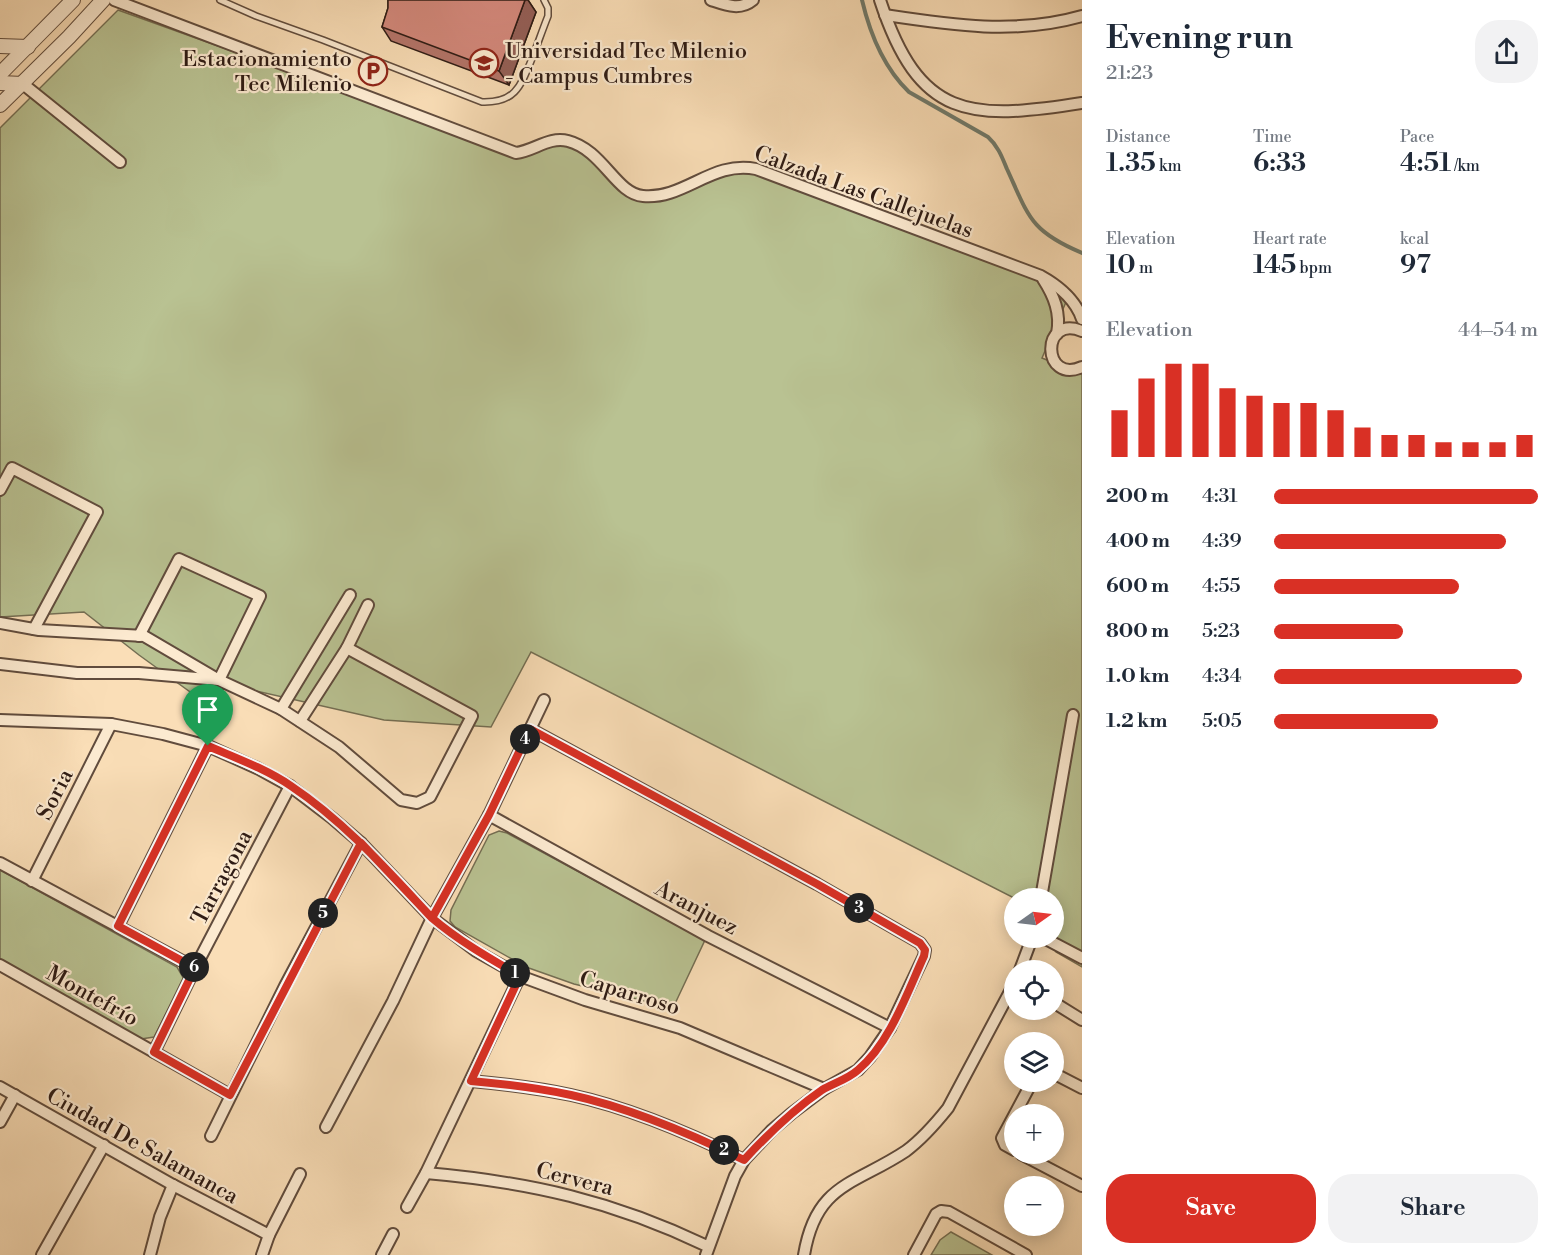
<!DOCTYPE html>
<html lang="en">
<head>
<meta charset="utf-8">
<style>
	:root { --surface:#fff; --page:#f2f2f3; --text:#1f2937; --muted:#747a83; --accent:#d93025 }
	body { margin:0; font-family:"Libre Bodoni",serif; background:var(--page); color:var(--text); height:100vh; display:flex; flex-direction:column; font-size:22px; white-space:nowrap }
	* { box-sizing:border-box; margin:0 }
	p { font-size:20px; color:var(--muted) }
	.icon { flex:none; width:33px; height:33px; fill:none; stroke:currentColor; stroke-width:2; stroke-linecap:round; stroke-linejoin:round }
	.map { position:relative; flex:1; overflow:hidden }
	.panel { display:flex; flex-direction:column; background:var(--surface); width:480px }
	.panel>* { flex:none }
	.needle { width:39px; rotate:76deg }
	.tools { position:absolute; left:1004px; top:888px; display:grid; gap:12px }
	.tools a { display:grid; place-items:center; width:60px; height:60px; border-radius:50%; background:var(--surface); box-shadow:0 3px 15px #0003; font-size:30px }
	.pin { position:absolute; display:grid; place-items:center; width:51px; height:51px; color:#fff; margin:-62px -26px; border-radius:50% 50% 50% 0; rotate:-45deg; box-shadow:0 0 6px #0007 }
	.pin .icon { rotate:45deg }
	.km { position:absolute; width:30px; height:30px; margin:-15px; border-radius:50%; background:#222; color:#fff; font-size:16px; line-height:30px; text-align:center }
	.round { display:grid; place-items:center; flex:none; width:63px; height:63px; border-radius:24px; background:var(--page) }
	.summary { display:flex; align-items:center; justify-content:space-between; height:102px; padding:0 24px }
	h1 { font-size:33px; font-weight:600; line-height:45px }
	.figures { display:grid; grid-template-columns:repeat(3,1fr); gap:9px; height:102px; padding:6px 24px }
	.figures div { display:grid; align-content:center }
	.figures b { font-size:26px; font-weight:600 }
	.figures small { font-size:16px; font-weight:400 }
	.figures p { font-size:16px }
	.chart { height:168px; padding:12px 24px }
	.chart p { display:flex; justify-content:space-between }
	.chart svg { width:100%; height:108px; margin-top:6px; stroke:var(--accent); stroke-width:6 }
	.cta { display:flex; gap:12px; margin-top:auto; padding:12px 24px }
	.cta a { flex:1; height:69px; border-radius:24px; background:var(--accent); color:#fff; font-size:24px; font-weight:600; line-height:69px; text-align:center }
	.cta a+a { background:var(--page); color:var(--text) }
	ul { padding:0 24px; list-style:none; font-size:20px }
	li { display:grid; grid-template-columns:96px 72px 1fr; align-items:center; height:45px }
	li i { height:15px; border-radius:8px; background:var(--accent) }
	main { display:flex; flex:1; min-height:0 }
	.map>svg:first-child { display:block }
</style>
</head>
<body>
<main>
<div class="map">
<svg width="1082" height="1255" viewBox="0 0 1082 1255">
	<rect width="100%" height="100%" fill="#fadeb7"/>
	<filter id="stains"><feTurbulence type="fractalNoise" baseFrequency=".00333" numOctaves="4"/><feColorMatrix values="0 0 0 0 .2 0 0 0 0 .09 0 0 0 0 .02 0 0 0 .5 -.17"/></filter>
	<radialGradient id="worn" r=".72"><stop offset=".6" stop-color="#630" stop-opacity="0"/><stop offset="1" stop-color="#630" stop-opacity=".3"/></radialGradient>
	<g fill="#b9c292" stroke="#746e53" stroke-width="1.5">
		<path d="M 118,10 L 520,155 L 550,141 L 572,144 L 626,193 L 642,199 L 718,175 L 754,170 L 1043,278 L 1066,302 L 1042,358 L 1082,374 L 1082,967 L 1056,952 L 1047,938 L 1053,938 L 1053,898 L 1014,898 L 531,652 L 491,727 L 384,720 L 239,687 L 193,694 L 139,655 L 84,612 L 0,617 L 0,128 Z"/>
		<path d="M 499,831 L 507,833 L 705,940 L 673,1008 L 574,984 L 526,967 L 455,927 L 450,921 L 451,910 L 489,835 Z"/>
		<path d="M 0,870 L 177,967 L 184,979 L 154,1037 L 141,1039 L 0,959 Z"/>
		<path d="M 951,1232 L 992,1255 L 931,1255 L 940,1240 Z"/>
	</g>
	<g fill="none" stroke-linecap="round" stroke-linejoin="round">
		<path stroke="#727c6d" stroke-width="4" d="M 862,0 C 870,34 883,67 909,92 L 988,137 C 998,146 1002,157 1007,169 C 1029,217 1030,231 1082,253"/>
		<g stroke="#614c3d" stroke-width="8">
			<path id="service" d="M 220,0 L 256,16 L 323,40 L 482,102 C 514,103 520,88 531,61 C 537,46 542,31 548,16 L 548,8 L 544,0"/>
		</g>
		<g stroke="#614c3d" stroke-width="14">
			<g id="minor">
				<path d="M 114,0 L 516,153 C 534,151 549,136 568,141 C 603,150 616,194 643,196 C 684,200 712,160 756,169 L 1041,276 C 1059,286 1075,299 1082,319"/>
				<path d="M 711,0 C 726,5 740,11 753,0"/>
				<path d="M 880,0 C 919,119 969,121 1082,103"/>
				<path d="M 885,15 C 951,25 1016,35 1082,16"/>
				<path d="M 23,84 L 120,162"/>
				<path d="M 1043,279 C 1054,296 1061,313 1057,334"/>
				<path d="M 1082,331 C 1040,314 1042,385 1082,367"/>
				<path d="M 0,490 L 12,468 L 97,512 L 34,629"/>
				<path d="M 0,623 L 39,630 L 144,636 L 219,680 L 281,709 L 339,747 L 401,800 L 417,803 L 430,797 L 472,716 L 347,648 L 368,605"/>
				<path d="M 0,664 L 77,673 L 139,673 L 219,680 L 260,596 L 179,559 L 139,636"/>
				<path d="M 281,709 L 350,595"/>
				<path d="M 0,720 L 111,724 L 163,734 L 208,746 L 257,768 L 290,786 L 332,818 L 361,843 L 432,918 L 476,951 L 520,976 L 585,1000 L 680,1028 L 824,1089"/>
				<path d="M 300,721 L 347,648"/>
				<path d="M 530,729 L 817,884 L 920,943 L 925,950 L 924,956 L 890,1028 L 870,1057 L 858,1070 L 824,1089 L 792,1113 L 772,1130 L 744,1160 L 735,1176 L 706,1255"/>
				<path d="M 489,815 L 708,936 L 890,1028"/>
				<path d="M 0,863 L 195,968"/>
				<path d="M 32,881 L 111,724"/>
				<path d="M 1041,898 L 1073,715"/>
				<path d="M 118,926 L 208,746"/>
				<path d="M 1044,938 L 1082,958"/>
				<path d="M 0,965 L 230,1095"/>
				<path d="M 1020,970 L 1032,938"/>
				<path d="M 1053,1002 L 1082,1020"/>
				<path d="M 154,1052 L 195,968 L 290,786"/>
				<path d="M 1053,1073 L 1082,1088"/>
				<path d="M 471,1081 C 505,1084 538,1088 571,1095 C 631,1108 689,1133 744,1160"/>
				<path d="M 0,1087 L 173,1185 L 269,1235"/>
				<path d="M 0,1122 L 15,1095"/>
				<path d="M 326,1127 L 393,1001 L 432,918 L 489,815 L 544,700"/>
				<path d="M 211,1136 L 285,986 L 361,843"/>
				<path d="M 1014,1150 L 1005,1145 L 1002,1138 L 1032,1082"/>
				<path d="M 1021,1154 L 1082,1186"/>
				<path d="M 426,1173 C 530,1182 613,1201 707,1246"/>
				<path d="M 407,1207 L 426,1173 L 520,976"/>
				<path d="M 42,1255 L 104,1145"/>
				<path d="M 150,1255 L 160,1217 L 173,1185"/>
				<path d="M 262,1255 L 269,1235 L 300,1174"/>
				<path d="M 382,1255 L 393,1234"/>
				<path d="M 804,1255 C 816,1183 855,1185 906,1151 C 922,1139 936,1123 948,1108 L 1014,984"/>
				<path d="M 914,1255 L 936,1214 L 941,1211 L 949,1212 L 1026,1255"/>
			</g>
		</g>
		<g stroke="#614c3d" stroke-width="16">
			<g id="tertiary">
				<path d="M 0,46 L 28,47"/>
				<path d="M 0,74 L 73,0"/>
				<path d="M 0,83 L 23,84"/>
				<path d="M 0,105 L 69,37 L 103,0"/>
			</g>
		</g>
		<use href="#service" stroke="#fcead0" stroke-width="5"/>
		<use href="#minor" stroke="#fcead0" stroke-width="10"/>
		<use href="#tertiary" stroke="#fcead0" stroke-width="14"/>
	</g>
	<path fill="#b5756a" stroke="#2e1b14" stroke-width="1.5" d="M 388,0 L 528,0 L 536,12 L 509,85 L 391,41 L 382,27 L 388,8 Z"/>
	<path fill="#945f56" stroke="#2e1b14" stroke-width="1.5" d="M 525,0 L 528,0 L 536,12 L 509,85 L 499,71 Z"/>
	<path fill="#d3887b" stroke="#2e1b14" stroke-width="1.5" d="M 388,0 L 525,0 L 499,71 L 382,27 L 388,8 Z"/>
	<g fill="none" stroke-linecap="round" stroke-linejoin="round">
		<g stroke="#fff" stroke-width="12">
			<path id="route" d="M 208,746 C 236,758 266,769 291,786 C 345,822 388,871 432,918 C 459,941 489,958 520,976 L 471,1081 C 505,1084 538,1088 571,1095 C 631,1108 689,1133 744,1160 C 768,1134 793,1110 822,1090 C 834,1083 848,1079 858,1070 C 890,1043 907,993 924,956 L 925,950 L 920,943 L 817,884 L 530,729 L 489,815 L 432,918 L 361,843 L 230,1095 L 154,1052 L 195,968 L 118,926 L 208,746"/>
		</g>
		<use href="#route" stroke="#d93025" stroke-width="8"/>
	</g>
	<defs>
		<g id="university-ring" transform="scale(1.5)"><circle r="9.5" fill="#fcead0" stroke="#8f2418" stroke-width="1.5"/><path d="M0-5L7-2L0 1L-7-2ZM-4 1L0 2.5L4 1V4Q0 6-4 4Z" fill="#8f2418"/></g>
		<g id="parking-ring" transform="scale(1.5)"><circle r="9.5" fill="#fcead0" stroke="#8f2418" stroke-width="1.5"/><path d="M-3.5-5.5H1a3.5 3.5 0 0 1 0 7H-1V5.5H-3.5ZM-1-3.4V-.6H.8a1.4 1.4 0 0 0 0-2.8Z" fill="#8f2418"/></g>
	</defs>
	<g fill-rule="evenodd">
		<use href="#university-ring" x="484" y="63"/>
		<use href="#parking-ring" x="373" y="71"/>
	</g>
	<g text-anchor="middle" stroke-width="4.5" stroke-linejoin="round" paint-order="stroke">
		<g font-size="22" fill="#2e1b14" stroke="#fcead0" text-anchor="start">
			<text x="505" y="58">Universidad Tec Milenio<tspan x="505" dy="25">- Campus Cumbres</tspan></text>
			<text x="352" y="66" text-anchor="end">Estacionamiento<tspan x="352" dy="25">Tec Milenio</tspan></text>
		</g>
		<g font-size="22" fill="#2e1b14" stroke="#fcead0">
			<text transform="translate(864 191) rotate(20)" y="8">Calzada Las Callejuelas</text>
			<text transform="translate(54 794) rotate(-63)" y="8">Soria</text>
			<text transform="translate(221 877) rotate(-62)" y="8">Tarragona</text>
			<text transform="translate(697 907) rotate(28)" y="8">Aranjuez</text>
			<text transform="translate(630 992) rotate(17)" y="8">Caparroso</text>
			<text transform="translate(93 995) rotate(29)" y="8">Montefrío</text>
			<text transform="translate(143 1145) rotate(29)" y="8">Ciudad De Salamanca</text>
			<text transform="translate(575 1178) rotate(14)" y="8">Cervera</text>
		</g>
	</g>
	<rect width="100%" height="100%" filter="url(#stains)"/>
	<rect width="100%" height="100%" fill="url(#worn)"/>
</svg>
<div class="tools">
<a><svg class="needle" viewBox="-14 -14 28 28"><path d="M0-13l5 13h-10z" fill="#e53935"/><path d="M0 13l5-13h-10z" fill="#747a83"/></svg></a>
<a><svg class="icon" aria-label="locate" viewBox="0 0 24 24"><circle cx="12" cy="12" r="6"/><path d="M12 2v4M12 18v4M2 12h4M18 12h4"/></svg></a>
<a><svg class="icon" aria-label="layers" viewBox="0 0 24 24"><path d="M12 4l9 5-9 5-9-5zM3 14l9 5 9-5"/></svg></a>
<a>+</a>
<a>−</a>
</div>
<div class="pin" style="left:208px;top:746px;background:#1e9e55"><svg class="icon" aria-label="arrive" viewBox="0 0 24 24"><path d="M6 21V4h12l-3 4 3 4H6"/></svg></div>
<b class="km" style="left:515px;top:973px">1</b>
<b class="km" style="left:724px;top:1150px">2</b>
<b class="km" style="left:859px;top:908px">3</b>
<b class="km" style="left:525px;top:739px">4</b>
<b class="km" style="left:323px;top:913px">5</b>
<b class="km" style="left:194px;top:967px">6</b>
</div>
<section class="panel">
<div class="summary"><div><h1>Evening run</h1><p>21:23</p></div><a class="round"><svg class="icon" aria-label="share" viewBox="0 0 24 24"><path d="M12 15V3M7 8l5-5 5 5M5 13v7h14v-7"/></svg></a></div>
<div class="figures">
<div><p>Distance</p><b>1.35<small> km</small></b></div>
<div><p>Time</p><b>6:33</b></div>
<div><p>Pace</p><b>4:51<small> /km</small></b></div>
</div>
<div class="figures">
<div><p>Elevation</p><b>10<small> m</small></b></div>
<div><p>Heart rate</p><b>145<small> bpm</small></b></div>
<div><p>kcal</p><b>97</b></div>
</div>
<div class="chart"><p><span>Elevation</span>44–54 m</p>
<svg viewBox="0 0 160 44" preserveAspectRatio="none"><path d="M5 44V25M15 44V12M25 44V6M35 44V6M45 44V16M55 44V19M65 44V22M75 44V22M85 44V25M95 44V32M105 44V35M115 44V35M125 44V38M135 44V38M145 44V38M155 44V35"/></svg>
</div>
<ul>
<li><b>200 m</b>4:31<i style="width:100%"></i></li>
<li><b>400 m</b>4:39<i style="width:88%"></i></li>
<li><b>600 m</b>4:55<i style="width:70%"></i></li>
<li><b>800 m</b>5:23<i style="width:49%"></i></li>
<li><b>1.0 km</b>4:34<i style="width:94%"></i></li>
<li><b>1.2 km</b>5:05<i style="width:62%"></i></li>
</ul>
<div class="cta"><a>Save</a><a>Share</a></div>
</section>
</main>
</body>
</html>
